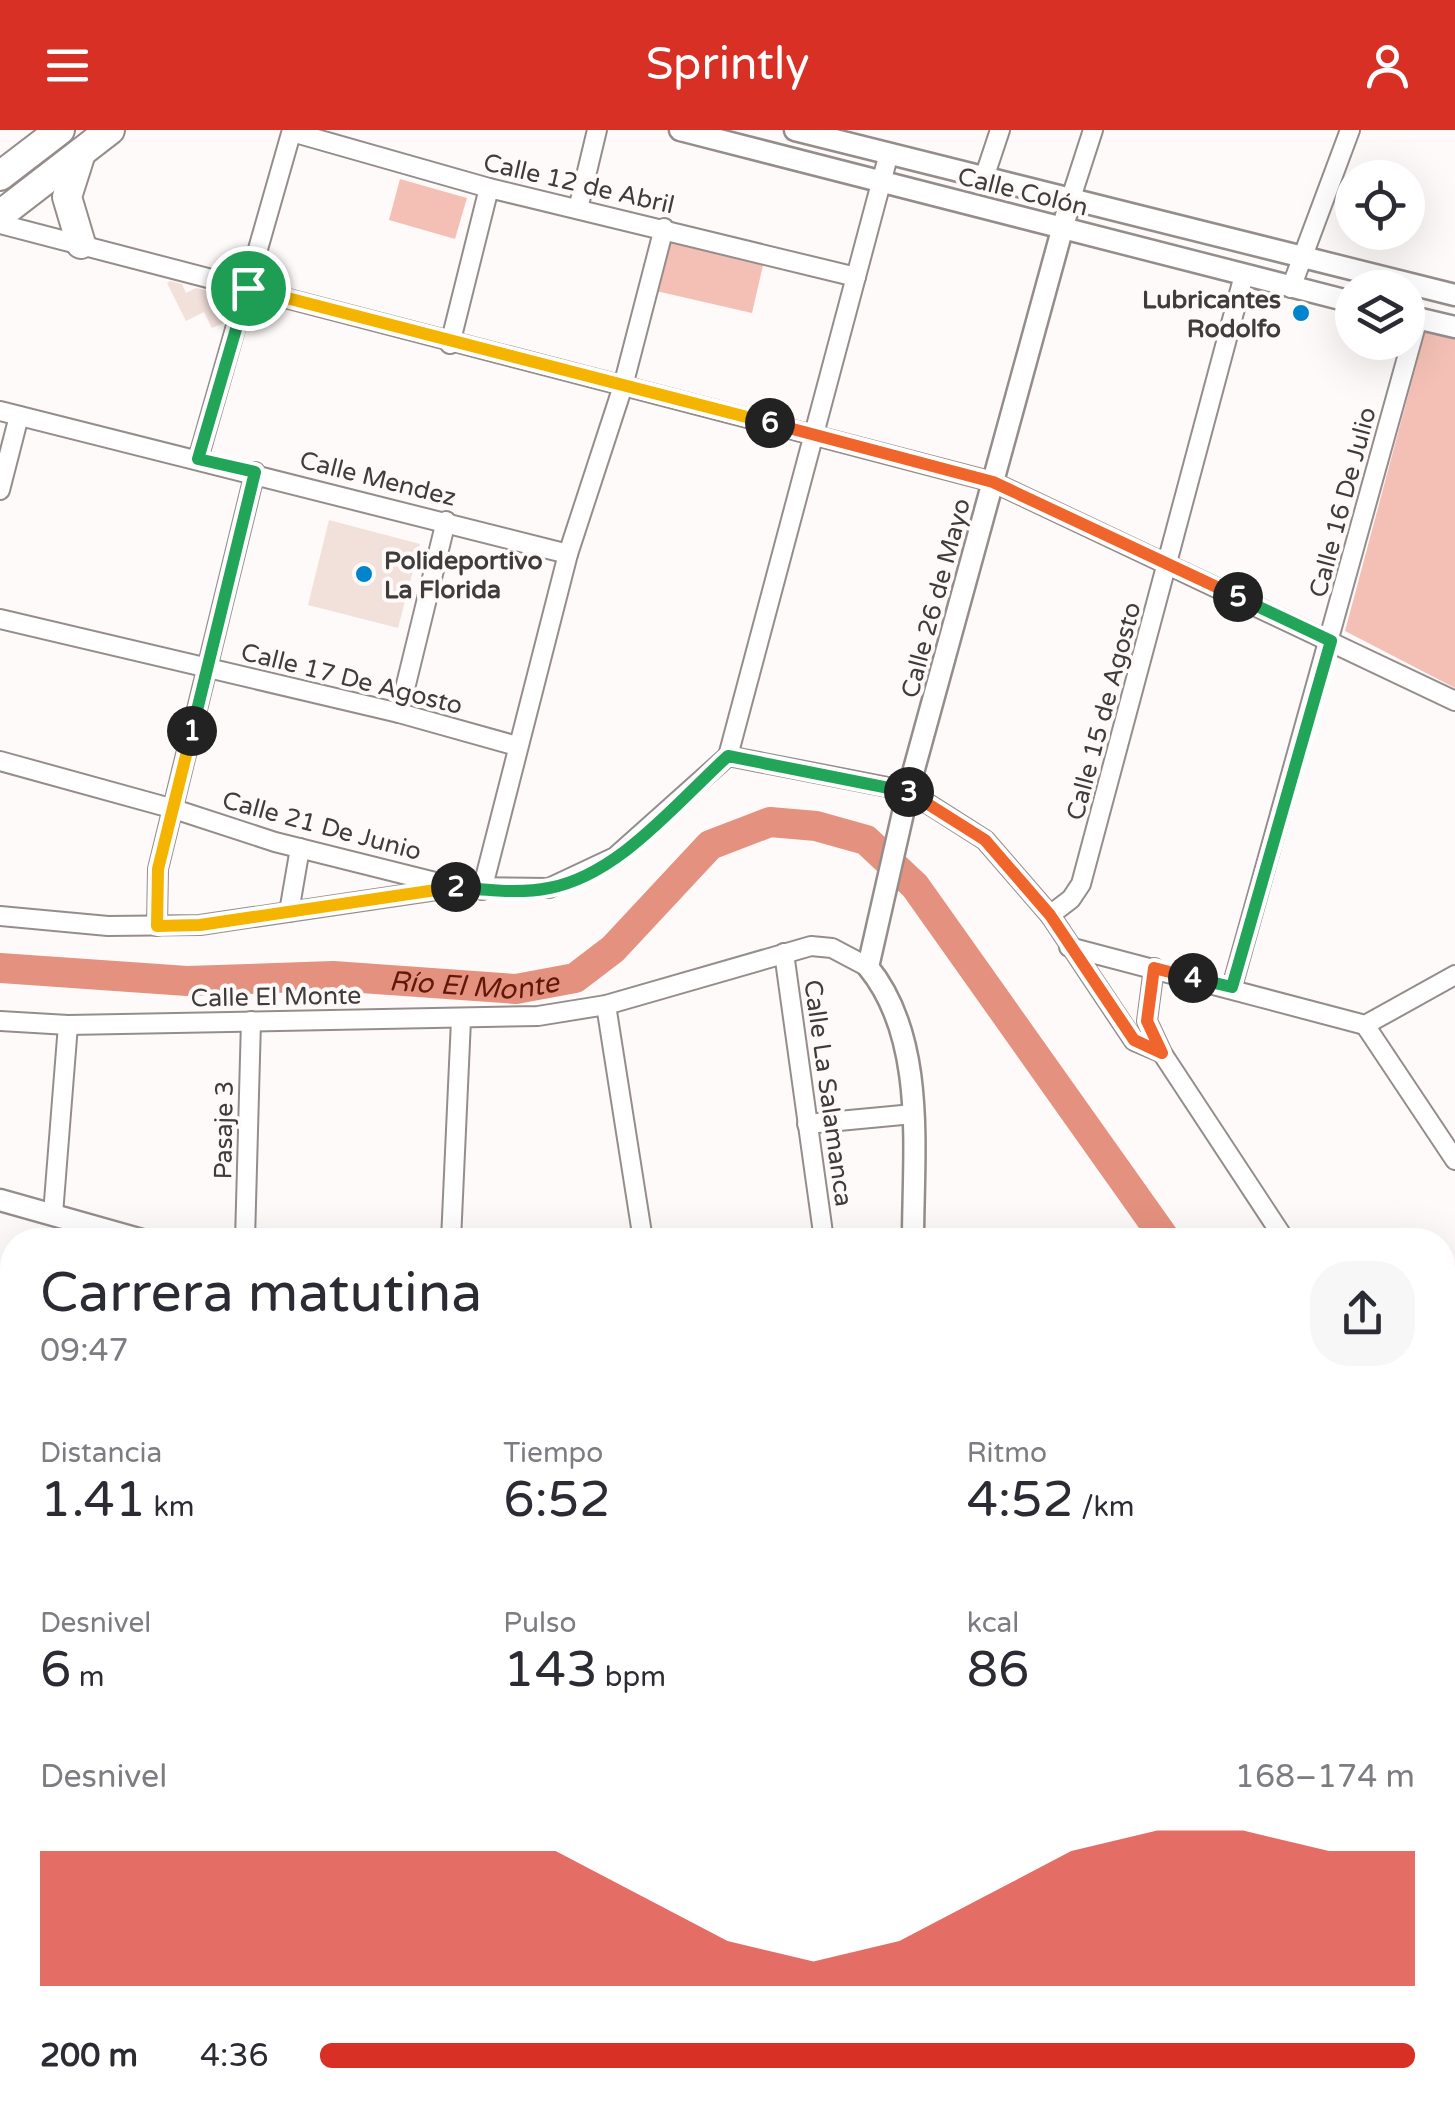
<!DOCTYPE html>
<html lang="es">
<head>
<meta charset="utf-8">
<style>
	:root { --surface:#fff; --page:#f7f7f7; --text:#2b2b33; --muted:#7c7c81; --accent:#d93025 }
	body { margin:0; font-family:"Varela Round",sans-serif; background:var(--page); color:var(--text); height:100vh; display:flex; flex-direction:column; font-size:38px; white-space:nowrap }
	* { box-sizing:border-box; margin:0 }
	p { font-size:32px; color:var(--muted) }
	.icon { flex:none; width:55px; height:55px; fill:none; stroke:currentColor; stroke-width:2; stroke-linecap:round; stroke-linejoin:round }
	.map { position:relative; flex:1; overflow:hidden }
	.details { position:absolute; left:0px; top:1098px; width:1455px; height:888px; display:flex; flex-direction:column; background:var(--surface); border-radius:40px 40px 0 0; box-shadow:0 10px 40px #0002 }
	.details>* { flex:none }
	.buttons { position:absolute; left:1335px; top:30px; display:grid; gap:20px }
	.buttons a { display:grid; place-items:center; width:90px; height:90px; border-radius:50%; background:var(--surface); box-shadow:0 10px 40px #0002; font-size:50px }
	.pin { position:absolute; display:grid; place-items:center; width:85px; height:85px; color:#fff; margin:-42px; border:5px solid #fff; border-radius:50%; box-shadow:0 2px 10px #0007 }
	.km { position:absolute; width:50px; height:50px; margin:-25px; border-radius:50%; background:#222; color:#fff; font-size:28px; line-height:50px; text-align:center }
	.round { display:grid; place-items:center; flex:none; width:105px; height:105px; border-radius:40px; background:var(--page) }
	.head { display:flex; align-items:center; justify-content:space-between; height:170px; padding:0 40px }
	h1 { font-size:55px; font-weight:600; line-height:75px }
	.figures { display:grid; grid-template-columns:repeat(3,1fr); gap:15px; height:170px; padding:10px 40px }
	.figures div { display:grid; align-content:center }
	.figures b { font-size:50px; font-weight:600 }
	.figures small { font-size:28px; font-weight:400 }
	.figures p { font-size:28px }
	.chart { height:280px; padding:20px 40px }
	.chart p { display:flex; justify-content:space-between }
	.chart svg { width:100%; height:180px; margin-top:10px; fill:var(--accent); opacity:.7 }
	ul { padding:0 40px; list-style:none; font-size:32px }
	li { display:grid; grid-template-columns:160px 120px 1fr; align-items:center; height:75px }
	li i { height:25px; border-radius:12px; background:var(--accent) }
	header { display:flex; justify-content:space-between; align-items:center; height:130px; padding:0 40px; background:var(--accent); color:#fff; font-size:45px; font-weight:600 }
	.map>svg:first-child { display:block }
</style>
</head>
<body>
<header><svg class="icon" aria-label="menu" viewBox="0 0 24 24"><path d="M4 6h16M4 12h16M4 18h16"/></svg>Sprintly<svg class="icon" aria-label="person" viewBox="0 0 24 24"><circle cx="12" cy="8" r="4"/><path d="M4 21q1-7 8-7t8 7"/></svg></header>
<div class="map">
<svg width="1455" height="1983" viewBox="0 0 1455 1983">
	<rect width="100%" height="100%" fill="#fefafa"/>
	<g fill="#f4c0b5">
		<path d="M 400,49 L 467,68 L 455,109 L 389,90 Z"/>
		<path d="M 668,109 L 764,131 L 752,183 L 656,161 Z"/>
		<path d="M 1425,202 L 1455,209 L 1455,558 L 1345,501 Z"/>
	</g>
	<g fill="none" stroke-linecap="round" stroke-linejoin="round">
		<path stroke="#e5917f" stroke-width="5" d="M 1265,1972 L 1272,1983"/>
		<g stroke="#e5917f" stroke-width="30">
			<path id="s1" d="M 0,838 L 187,851 L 333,846 L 516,859 L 575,848 L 613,819 L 710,715 L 770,692 L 816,696 L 866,710 L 915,756 L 1166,1110"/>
			<path d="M 1442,1518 L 1455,1539"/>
		</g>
	</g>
	<g fill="#f2e0db">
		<path d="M 170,151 L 182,154 L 186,163 L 196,158 L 209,161 L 224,193 L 212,198 L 204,182 L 186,191 L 167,153 Z"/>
		<path d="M 329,390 L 420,414 L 398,498 L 308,475 Z"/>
	</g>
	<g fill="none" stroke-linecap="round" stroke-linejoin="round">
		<g stroke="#958d8b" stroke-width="22">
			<g id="minor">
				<path d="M 292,2 L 489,58 L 856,147"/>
				<path d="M 984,48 L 1000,0"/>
				<path d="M 1070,71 L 1093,0"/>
				<path d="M 578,79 L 597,0"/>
				<path d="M 0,94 L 993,352 L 1455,571"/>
				<path d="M 1291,158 L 1350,0"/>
				<path d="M 450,214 L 489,58"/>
				<path d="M 0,281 L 568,424"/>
				<path d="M 198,329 L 292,0"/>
				<path d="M 0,360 L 19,286"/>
				<path d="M 0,489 L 399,583 L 517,616"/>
				<path d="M 399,583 L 446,391"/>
				<path d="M 728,626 L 889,23"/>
				<path d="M 0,631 L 174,679 L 275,712 L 447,755"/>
				<path d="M 482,760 L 568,424 L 623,256 L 664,98"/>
				<path d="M 289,782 L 300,718"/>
				<path d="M 1050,785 L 1071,769 L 1081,754 L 1244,145"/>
				<path d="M 0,786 L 108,796 L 200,795 L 457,757 L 549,758 L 615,727 L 728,626 L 908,661 L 985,710 L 1050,785 L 1134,911 L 1162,923"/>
				<path d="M 157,796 L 158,739 L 255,342"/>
				<path d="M 1069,817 L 1365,895 L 1455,845"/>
				<path d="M 784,823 L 824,1110"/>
				<path d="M 1154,838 L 1147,891 L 1162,923 L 1285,1110"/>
				<path d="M 1232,857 L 1418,188"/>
				<path d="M 606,875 L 643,1110"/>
				<path d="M 0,891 L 68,895 L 538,886 L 606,875 L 811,816 L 832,818 L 868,837"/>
				<path d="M 1365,895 L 1455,1030"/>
				<path d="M 807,994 L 913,984"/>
				<path d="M 53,1084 L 68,895"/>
				<path d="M 245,1110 L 251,891"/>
				<path d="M 451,1110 L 461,890"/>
				<path d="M 1442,1203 L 1455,1197"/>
				<path d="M 0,1281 L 12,1285"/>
				<path d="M 1442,1351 L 1455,1371"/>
				<path d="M 0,1428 L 12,1431"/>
				<path d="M 0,1732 L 12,1735"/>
				<path d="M 0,1904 L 12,1908"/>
				<path d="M 232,1972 L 268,1983"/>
				<path d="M 804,1972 L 838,1983"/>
				<path d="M 899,1983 L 899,1972"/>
				<path d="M 1348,1983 L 1349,1972"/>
			</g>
		</g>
		<g stroke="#958d8b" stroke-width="25">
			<g id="tertiary">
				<path d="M 680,0 L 1352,172"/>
				<path d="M 795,0 L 1455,165"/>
				<path d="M 1408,186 L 1455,197"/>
				<path d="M 0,1070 L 142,1110"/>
				<path d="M 913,1110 C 913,1022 927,909 868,837 L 908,661 L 1070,71"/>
				<path d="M 1394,1972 L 1431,1983"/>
				<path d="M 420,1983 L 420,1972"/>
			</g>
		</g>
		<g stroke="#958d8b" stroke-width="32">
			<g id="trunk">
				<path d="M 0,46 L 60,0"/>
				<path d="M 0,85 L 110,0"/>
				<path d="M 81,114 L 67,67 L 81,23"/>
			</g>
		</g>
		<use href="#minor" stroke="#fff" stroke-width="18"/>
		<use href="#tertiary" stroke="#fff" stroke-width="20"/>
		<use href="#trunk" stroke="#fff" stroke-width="28"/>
	</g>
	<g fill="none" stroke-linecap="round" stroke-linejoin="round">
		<g stroke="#fff" stroke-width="20">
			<path id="split-1" d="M 192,601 L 255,342 L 198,329 L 248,158"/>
		</g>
		<g stroke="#fff" stroke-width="20">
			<path id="split-2" d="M 192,601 L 158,739 L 157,796 L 200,795 L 456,757"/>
		</g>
		<g stroke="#fff" stroke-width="20">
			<path id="split-3" d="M 456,757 C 486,760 520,764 549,758 C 619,745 677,672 728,626 L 909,662"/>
		</g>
		<g stroke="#fff" stroke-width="20">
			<path id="split-4" d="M 909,662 L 985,710 L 1050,785 L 1134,910 L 1162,923 L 1147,891 L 1154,838 L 1193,848"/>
		</g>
		<g stroke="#fff" stroke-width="20">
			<path id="split-5" d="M 1193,848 L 1232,857 L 1331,511 L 1238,467"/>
		</g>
		<g stroke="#fff" stroke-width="20">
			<path id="split-6" d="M 770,293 L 993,352 L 1238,467"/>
		</g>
		<g stroke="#fff" stroke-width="20">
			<path id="split-7" d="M 248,158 L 770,293"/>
		</g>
		<use href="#split-1" stroke="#22a559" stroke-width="12"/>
		<use href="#split-2" stroke="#f5b400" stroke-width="12"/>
		<use href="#split-3" stroke="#22a559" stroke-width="12"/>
		<use href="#split-4" stroke="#f0652b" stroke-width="12"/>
		<use href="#split-5" stroke="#22a559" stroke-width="12"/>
		<use href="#split-6" stroke="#f0652b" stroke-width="12"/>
		<use href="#split-7" stroke="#f5b400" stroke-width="12"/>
	</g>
	<g fill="#0085cc" stroke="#fefafa" stroke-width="4">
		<circle cx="1301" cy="183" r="10"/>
		<circle cx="364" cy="444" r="10"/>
	</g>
	<g text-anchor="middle" stroke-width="8" stroke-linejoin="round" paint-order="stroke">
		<g font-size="25" fill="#3f3c3b" stroke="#fefafa">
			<text transform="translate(579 53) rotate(13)" y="9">Calle 12 de Abril</text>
			<text transform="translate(1023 61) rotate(14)" y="9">Calle Colón</text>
			<text transform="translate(378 348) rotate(14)" y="9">Calle Mendez</text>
			<text transform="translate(1342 372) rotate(-75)" y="9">Calle 16 De Julio</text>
			<text transform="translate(935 468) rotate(-75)" y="9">Calle 26 de Mayo</text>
			<text transform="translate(352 548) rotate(14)" y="9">Calle 17 De Agosto</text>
			<text transform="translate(1103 581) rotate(-75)" y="9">Calle 15 de Agosto</text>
			<text transform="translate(322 695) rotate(15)" y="9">Calle 21 De Junio</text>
			<text transform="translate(276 866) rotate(-1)" y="9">Calle El Monte</text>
			<text transform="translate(829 963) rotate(82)" y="9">Calle La Salamanca</text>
			<text transform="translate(223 1000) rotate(-89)" y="9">Pasaje 3</text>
		</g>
		<g font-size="25" font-weight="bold" fill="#3f3c3b" stroke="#fefafa" text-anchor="end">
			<text x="1281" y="178">Lubricantes<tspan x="1281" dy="29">Rodolfo</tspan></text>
			<text x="384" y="439" text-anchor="start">Polideportivo<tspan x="384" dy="29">La Florida</tspan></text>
		</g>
		<g font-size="28" font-style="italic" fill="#611809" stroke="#fefafa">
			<text dy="10" stroke="none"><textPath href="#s1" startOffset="475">Río El Monte</textPath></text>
		</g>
	</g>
</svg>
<div class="buttons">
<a><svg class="icon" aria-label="locate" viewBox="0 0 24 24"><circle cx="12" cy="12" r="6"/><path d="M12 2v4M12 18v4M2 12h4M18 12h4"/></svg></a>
<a><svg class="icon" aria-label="layers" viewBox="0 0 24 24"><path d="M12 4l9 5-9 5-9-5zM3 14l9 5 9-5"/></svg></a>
</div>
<div class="pin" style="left:248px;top:158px;background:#1e9e55"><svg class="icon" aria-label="arrive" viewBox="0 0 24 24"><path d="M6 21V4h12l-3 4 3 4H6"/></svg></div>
<b class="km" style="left:192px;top:601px">1</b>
<b class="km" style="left:456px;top:757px">2</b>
<b class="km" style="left:909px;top:662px">3</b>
<b class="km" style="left:1193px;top:848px">4</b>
<b class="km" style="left:1238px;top:467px">5</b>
<b class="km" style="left:770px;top:293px">6</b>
<section class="details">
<div class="head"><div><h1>Carrera matutina</h1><p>09:47</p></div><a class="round"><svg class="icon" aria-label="share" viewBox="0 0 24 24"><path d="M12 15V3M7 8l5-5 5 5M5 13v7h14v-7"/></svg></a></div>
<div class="figures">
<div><p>Distancia</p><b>1.41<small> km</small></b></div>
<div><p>Tiempo</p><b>6:52</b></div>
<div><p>Ritmo</p><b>4:52<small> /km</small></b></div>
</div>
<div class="figures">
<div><p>Desnivel</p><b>6<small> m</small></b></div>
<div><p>Pulso</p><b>143<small> bpm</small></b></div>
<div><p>kcal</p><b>86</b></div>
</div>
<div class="chart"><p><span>Desnivel</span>168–174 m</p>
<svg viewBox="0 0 160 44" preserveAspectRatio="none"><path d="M0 44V11L10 11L20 11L30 11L40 11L50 11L60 11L70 22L80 33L90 38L100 33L110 22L120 11L130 6L140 6L150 11L160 11V44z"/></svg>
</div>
<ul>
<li><b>200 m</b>4:36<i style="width:100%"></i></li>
</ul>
</section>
</div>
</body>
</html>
